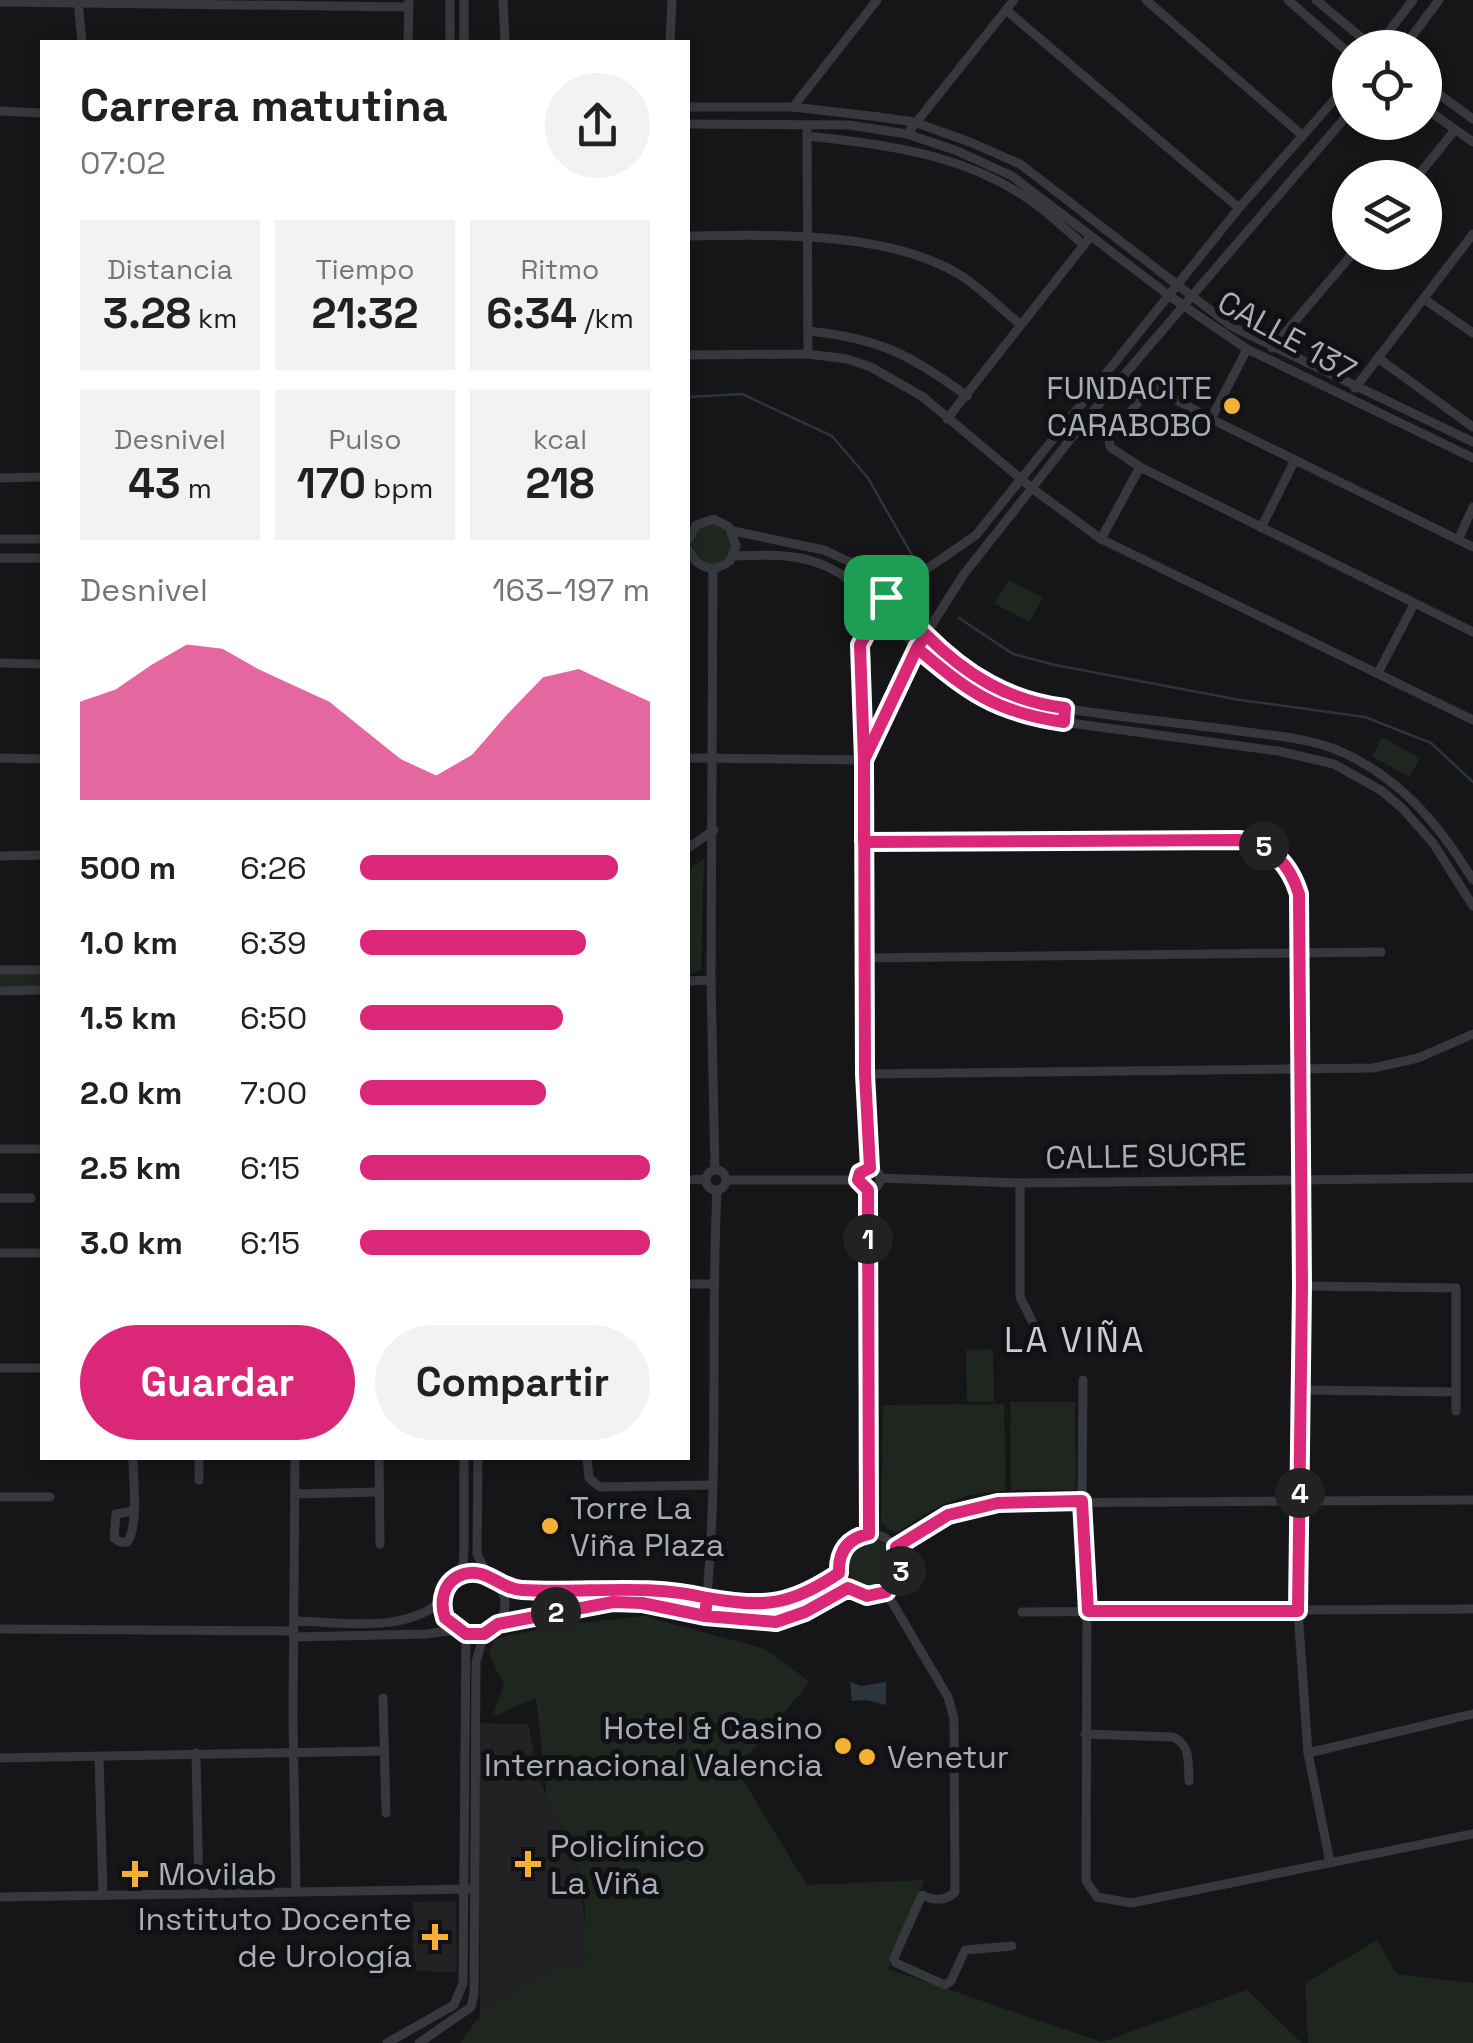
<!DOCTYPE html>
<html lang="es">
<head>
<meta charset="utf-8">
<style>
	:root { --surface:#fff; --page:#f2f2f2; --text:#202124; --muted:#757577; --accent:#db2777 }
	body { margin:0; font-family:"Space Grotesk",sans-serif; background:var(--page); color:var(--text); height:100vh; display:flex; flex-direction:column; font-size:38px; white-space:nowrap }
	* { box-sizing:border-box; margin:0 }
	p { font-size:32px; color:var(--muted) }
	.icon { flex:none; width:55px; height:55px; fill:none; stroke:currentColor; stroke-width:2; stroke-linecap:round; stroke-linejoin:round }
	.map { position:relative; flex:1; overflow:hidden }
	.side { position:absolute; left:40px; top:40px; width:650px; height:1420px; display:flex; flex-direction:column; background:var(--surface); border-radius:0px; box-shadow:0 5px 15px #0003 }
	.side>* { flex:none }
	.tools { position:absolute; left:1332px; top:30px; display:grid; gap:20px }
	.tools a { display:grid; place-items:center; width:110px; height:110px; border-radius:50%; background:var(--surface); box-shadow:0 5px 15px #0003; font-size:50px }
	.pin { position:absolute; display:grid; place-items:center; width:85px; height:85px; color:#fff; margin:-42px; border-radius:20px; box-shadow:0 5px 15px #0006 }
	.km { position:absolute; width:50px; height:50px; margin:-25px; border-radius:50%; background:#222; color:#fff; font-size:28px; line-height:50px; text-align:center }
	.round { display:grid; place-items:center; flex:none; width:105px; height:105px; border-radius:52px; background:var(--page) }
	.head { display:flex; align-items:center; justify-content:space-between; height:170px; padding:0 40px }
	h1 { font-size:45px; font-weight:800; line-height:75px }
	.figures { display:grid; grid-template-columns:repeat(3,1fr); gap:15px; height:170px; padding:10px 40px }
	.figures div { display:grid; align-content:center; border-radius:0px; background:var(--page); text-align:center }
	.figures b { font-size:42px; font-weight:800 }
	.figures small { font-size:28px; font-weight:400 }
	.figures p { font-size:28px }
	.chart { height:280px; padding:20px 40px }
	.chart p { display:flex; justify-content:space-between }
	.chart svg { width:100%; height:180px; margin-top:10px; fill:var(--accent); opacity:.7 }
	.action { display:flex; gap:20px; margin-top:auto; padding:20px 40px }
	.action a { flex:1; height:115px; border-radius:60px; background:var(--accent); color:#fff; font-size:40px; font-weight:800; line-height:115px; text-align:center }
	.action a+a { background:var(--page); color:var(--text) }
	ul { padding:0 40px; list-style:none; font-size:32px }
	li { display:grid; grid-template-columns:160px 120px 1fr; align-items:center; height:75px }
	li i { height:25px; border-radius:12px; background:var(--accent) }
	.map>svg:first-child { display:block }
</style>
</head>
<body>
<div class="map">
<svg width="1473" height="2043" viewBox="0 0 1473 2043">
	<rect width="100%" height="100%" fill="#161618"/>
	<g fill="#222225">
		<path d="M 478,1723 L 528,1724 L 542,1787 L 571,1838 L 576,1856 L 586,1931 L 584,1969 L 551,1972 L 480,2016 Z"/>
		<path d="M 456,1901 L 457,1972 L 413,1971 L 413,1902 Z"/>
	</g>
	<g fill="#1e261f">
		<circle cx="712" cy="544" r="21"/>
		<path d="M 1009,580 L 1043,598 L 1029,622 L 994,603 Z"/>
		<path d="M 1382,737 L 1420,758 L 1409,777 L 1372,756 Z"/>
		<path d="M 704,859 L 701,970 L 688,975 L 688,870 Z"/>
		<path d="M 0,970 L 42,970 L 42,990 L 0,991 Z"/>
		<path d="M 993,1349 L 994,1402 L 967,1402 L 966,1350 Z"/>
		<path d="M 1010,1402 L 1075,1402 L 1076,1490 L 1011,1490 Z"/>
		<path d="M 1004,1404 L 1006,1491 C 958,1493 936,1506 898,1532 L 889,1530 L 881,1522 L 883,1405 Z"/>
		<circle cx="871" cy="1564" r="24"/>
		<path d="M 644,1616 L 765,1649 L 810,1682 L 736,1769 L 807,1885 L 924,1880 L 888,1969 L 1102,2042 L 1247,1990 L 1302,2043 L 460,2043 L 480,2016 L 520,1989 L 551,1972 L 584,1968 L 585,1907 L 576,1856 L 571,1838 L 547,1799 L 536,1698 L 492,1717 L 504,1685 L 489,1654 L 494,1639 L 554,1626 Z"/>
		<path d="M 1377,1940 L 1397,1974 L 1473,1983 L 1473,2043 L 1308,2043 L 1305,1983 Z"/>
	</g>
	<path fill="#2c353c" d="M 850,1682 L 862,1686 L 886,1682 L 886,1705 L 866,1700 L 852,1701 Z"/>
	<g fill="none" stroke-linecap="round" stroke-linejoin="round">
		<g stroke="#2c353c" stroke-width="2.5">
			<path d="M 688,397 L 742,394 L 832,436 L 868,478 L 913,557"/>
			<path d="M 959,618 L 1013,654 L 1055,665 L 1240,700 L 1365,717 L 1431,743 L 1473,782"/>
		</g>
		<g stroke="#37383d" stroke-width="9">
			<path d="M 464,0 L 464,42"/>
			<path d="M 503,0 L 505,42"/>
			<path d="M 1146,0 L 1303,136"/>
			<path d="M 1288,0 L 1350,54"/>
			<path d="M 1316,0 L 1374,48"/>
			<path d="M 78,1 L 82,42"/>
			<path d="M 0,2 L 409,7"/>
			<path d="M 1006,10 L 1239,208"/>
			<path d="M 408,42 L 409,0"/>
			<path d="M 450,42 L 450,0"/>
			<path d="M 670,42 L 672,0"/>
			<path d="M 1376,48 L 1413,0"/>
			<path d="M 1403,48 L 1439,0"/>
			<path d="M 1425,84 L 1473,119"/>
			<path d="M 688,107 L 793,107 L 879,117 L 914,122 L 970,142 L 1020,164 L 1231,326 L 1473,442"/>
			<path d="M 793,107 L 877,0"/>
			<path d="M 1425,108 L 1473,142"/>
			<path d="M 0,111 L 42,113"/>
			<path d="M 688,124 L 849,125 L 907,134 L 955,150 L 1012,176 L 1171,297 L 1247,349 L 1473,458"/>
			<path d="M 807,131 L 808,354"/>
			<path d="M 907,134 L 1014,0"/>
			<path d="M 807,136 C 885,144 963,154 1030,200 C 1049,213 1066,230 1084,245"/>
			<path d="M 1416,178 L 1455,130"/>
			<path d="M 688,236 C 770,235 887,230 960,275 C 981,288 1000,308 1020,324"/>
			<path d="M 1424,299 L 1473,333"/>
			<path d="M 808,331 C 879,338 911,355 967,396"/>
			<path d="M 1272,348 L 1354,252"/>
			<path d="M 688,355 L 808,354 L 847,359 L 871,367 L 923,397 L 1033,489 L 1101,539 L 1473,720"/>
			<path d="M 1378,358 L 1473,427"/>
			<path d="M 1355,388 L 1473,234"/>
			<path d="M 947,419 L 1087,241"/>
			<path d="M 1211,419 L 1247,349"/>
			<path d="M 0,478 L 42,477"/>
			<path d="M 1261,528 L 1295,460"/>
			<path d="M 733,531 L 824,550 L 852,563 L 944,653 L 988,686 L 1027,702 C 1094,715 1164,721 1232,730 C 1266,735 1305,737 1337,750 C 1399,776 1439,824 1473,880"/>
			<path d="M 0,539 L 42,539"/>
			<path d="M 1101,539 L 1140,467"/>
			<path d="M 688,540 L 696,525 L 714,519 L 729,527 L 736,546 L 730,561 C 713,574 696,568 688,549"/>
			<path d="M 1458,540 L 1473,507"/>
			<path d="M 1473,547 L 1211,419 L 1155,388 L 1148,390 L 1109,439 L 1110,447 L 1140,467 L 1473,632"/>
			<path d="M 734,556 C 762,555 790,553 818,563 C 858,577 887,617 916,647 C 946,679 984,702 1025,717 L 1278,751 L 1334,764 L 1382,791 L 1402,808 L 1433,843 L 1473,906"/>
			<path d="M 0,558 L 42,558"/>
			<path d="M 713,569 L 711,980 L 715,1170"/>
			<path d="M 858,588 L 860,645"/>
			<path d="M 0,663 L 42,664"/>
			<path d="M 1378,673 L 1414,604"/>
			<path d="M 0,758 L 42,759"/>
			<path d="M 688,758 L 864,760"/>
			<path d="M 865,758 L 917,648 L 964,574 L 1088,417 L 1350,112"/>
			<path d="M 864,843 L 1239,840 C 1272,847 1288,862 1299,893 L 1303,1286 L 1298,1611 L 1308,1753 L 1330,1862"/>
			<path d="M 688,848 L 714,830"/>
			<path d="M 0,856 L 42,855"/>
			<path d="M 865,958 L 1381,952"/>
			<path d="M 0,970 L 42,970"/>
			<path d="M 688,981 L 711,980"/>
			<path d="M 0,991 L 42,990"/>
			<path d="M 865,1074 L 1373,1068 L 1418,1058 L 1473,1034"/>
			<path d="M 0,1149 L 42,1149"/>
			<path d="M 870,1168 L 865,1074 L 864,760 L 860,645 L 886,597 L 976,535 L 1239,208 L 1350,82"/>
			<circle cx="869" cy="1179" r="11"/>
			<circle cx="716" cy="1180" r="10"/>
			<path d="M 880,1178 L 1020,1183 L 1473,1178"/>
			<path d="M 688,1180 L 706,1179"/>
			<path d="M 726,1180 L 858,1180"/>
			<path d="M 1020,1183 L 1020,1297 L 1032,1321"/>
			<path d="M 868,1190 L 869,1534"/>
			<path d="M 0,1198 L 31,1198"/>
			<path d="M 0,1253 L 42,1253"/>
			<path d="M 688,1284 L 712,1284"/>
			<path d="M 1303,1286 L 1456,1288 L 1456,1411"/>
			<path d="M 0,1368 L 42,1368"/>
			<path d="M 1083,1380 L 1082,1501 L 1087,1606 L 1086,1881 L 1097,1897 L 1131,1903 L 1473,1834"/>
			<path d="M 1302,1390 L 1456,1392"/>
			<path d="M 133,1458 C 133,1478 139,1528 127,1542 L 120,1542 L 114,1538 L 116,1514 L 133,1511"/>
			<path d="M 199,1458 L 199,1480"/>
			<path d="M 295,1458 L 293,1717 L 296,1892"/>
			<path d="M 379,1458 L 380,1544"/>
			<path d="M 478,1458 L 477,1554 L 488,1576"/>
			<path d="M 587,1458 L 589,1478 L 600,1487 L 712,1485"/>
			<path d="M 295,1494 L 379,1492"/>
			<path d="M 0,1497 L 50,1497"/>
			<circle cx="870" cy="1565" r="31"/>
			<path d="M 895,1547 L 948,1515 L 998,1503 L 1473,1500"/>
			<circle cx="474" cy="1604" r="31"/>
			<path d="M 456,1577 L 463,1564 L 464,1549 L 464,1458"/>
			<path d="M 496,1582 L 522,1590 L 624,1588 L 672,1591 L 744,1604 L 787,1602 L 839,1573"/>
			<path d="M 886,1592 L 948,1697 L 954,1719 L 955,1892 C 946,1901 934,1901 922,1895 L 894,1958 L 896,1963 L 945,1985 L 951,1981 L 965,1950 L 1012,1946"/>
			<path d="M 1022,1612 L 1473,1609"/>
			<path d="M 705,1616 C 720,1475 710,1331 717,1190"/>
			<path d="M 295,1621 C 344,1622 402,1634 442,1601"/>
			<path d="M 498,1623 L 613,1603 L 642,1603 L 705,1616 L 776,1622 L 805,1612 L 848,1588"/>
			<path d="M 0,1629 L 294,1631"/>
			<path d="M 294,1637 L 426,1634 L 456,1630"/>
			<path d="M 383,1698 L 386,1813"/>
			<path d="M 1085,1734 L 1173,1737 C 1191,1745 1188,1763 1189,1781"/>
			<path d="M 196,1753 L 199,1894"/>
			<path d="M 1308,1753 L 1473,1714"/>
			<path d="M 99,1756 L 103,1896"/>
			<path d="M 0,1758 L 384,1751"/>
			<path d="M 0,1897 L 475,1889"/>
			<path d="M 387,2043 L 454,2005 L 463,1983 L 466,1634"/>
			<path d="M 419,2043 L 471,2007 L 474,1995 L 476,1662 L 484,1634"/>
		</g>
	</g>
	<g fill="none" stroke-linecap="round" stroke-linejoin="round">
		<g stroke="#fff" stroke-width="20">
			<path id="route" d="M 886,597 L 860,645 L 864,760 L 865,1074 L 870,1168 L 860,1173 L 858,1180 L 868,1190 L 869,1534 C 848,1538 838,1551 839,1573 C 790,1606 764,1608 707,1598 L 705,1616 L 642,1603 L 613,1602 L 498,1624 L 484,1634 L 466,1634 L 445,1618 C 439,1600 444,1580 464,1574 C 486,1567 500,1589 522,1590 C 585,1594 645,1583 707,1598 L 705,1616 L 776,1622 L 805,1612 L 848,1588 L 867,1596 L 886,1592 L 901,1572 L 896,1547 L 948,1515 L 998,1503 L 1082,1501 L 1088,1611 L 1298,1611 L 1302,1286 L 1299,894 C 1289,862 1272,847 1240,840 L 864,842 L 864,760 L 917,648 L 926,635 C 966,675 1008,701 1065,708 L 1064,722 C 995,712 969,692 917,648 L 926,635 L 886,597"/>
		</g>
		<use href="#route" stroke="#db2777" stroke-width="12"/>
	</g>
	<g fill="#f2b134" stroke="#111113" stroke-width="4">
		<circle cx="1232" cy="406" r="10"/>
		<circle cx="550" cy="1526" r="10"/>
		<circle cx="843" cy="1746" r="10"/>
		<circle cx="867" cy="1757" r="10"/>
		<path d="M523 1849h10v10h10v10h-10v10h-10v-10h-10v-10h10z"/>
		<path d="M130 1859h10v10h10v10h-10v10h-10v-10h-10v-10h10z"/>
		<path d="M430 1922h10v10h10v10h-10v10h-10v-10h-10v-10h10z"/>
	</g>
	<g text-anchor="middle" stroke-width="10" stroke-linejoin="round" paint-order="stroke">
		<g font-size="32" fill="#a8adb8" stroke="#111113">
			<text transform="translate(1287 336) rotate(29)" y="11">CALLE 137</text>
			<text transform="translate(1146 1156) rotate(-1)" y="11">CALLE SUCRE</text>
		</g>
		<g font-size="32" fill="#a8adb8" stroke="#111113" text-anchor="start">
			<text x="1212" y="399" text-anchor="end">FUNDACITE<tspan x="1212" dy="37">CARABOBO</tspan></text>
			<text x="570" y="1519">Torre La<tspan x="570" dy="37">Viña Plaza</tspan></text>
			<text x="823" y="1739" text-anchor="end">Hotel &amp; Casino<tspan x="823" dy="37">Internacional Valencia</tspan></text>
			<text x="887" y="1768">Venetur</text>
			<text x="550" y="1857">Policlínico<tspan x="550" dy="37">La Viña</tspan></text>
			<text x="158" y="1885">Movilab</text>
			<text x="412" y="1930" text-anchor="end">Instituto Docente<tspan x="412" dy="37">de Urología</tspan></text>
		</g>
		<g font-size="35" letter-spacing="2.5" fill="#c9ccd4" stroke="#111113">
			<text x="1075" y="1352">LA VIÑA</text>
		</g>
	</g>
</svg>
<div class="tools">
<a><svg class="icon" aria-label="locate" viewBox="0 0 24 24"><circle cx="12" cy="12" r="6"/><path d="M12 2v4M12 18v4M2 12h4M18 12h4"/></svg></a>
<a><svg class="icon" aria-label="layers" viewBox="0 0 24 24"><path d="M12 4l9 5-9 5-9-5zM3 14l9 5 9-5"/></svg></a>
</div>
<div class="pin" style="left:886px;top:597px;background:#1e9e55"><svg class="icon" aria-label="arrive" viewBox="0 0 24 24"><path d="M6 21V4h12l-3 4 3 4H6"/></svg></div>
<b class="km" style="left:868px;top:1239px">1</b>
<b class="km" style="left:556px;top:1612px">2</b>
<b class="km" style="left:901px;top:1571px">3</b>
<b class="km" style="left:1300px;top:1493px">4</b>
<b class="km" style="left:1264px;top:846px">5</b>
<section class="side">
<div class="head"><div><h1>Carrera matutina</h1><p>07:02</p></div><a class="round"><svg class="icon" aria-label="share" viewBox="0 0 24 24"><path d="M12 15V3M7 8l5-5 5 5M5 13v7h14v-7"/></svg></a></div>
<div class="figures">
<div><p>Distancia</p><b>3.28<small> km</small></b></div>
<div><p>Tiempo</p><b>21:32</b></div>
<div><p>Ritmo</p><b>6:34<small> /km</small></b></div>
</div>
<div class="figures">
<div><p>Desnivel</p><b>43<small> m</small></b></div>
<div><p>Pulso</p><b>170<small> bpm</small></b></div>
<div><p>kcal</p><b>218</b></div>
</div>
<div class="chart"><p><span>Desnivel</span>163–197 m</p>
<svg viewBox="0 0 160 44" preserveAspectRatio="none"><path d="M0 44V20L10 17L20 11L30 6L40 7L50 12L60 16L70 20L80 27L90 34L100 38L110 33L120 23L130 14L140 12L150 16L160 20V44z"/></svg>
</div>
<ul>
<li><b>500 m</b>6:26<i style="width:89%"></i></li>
<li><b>1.0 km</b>6:39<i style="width:78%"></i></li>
<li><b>1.5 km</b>6:50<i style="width:70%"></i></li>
<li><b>2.0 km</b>7:00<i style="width:64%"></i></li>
<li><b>2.5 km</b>6:15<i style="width:100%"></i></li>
<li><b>3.0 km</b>6:15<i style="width:100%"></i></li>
</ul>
<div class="action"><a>Guardar</a><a>Compartir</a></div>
</section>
</div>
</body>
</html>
